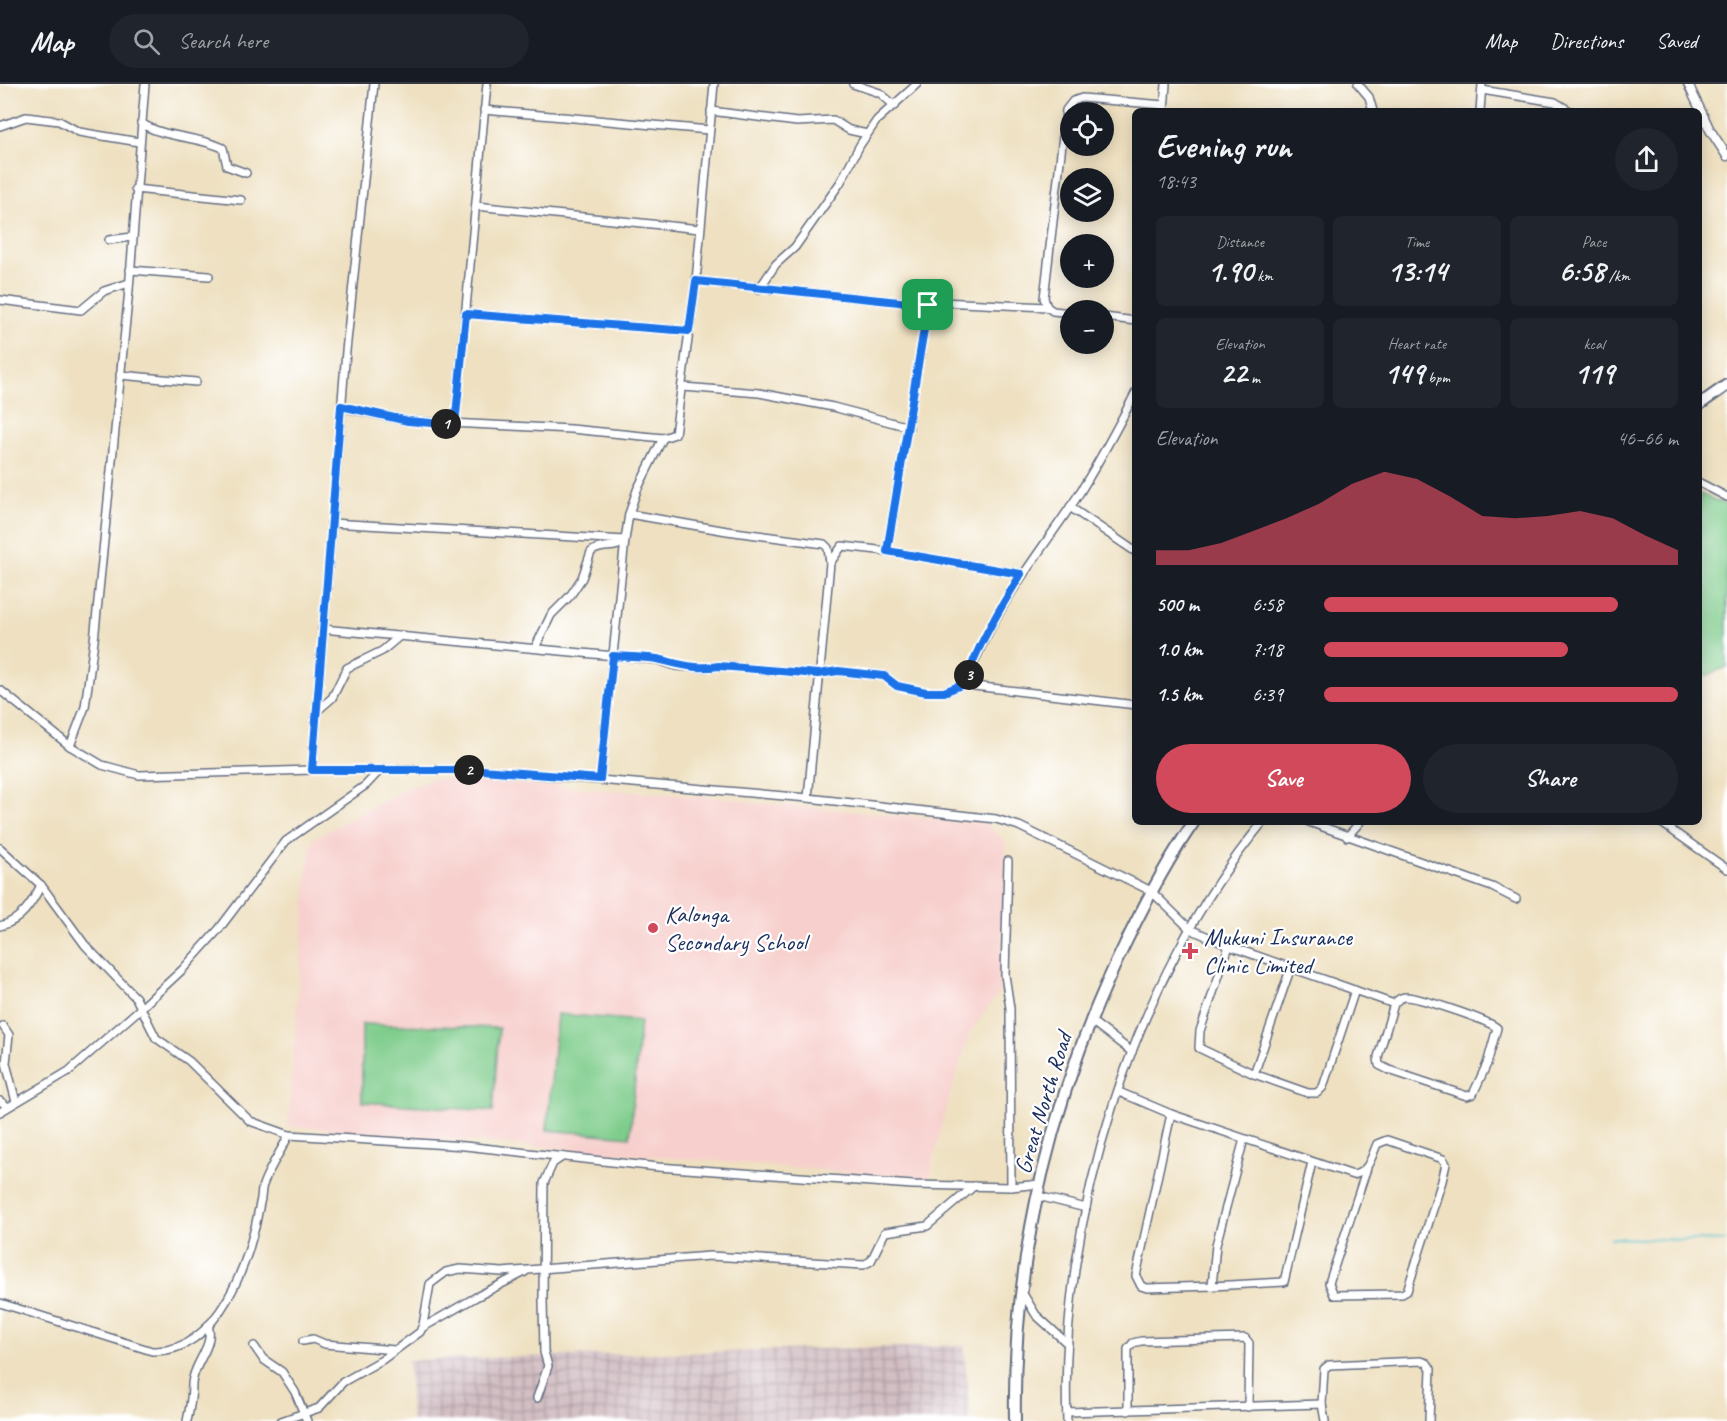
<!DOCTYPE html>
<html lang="en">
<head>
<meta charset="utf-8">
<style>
	:root { --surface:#171b24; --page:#20242c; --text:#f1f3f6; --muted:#9ea1a6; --line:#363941; --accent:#d1495b }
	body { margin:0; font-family:Caveat,sans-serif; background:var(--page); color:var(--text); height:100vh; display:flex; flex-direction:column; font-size:22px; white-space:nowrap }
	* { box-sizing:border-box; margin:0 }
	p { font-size:20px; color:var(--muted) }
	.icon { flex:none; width:33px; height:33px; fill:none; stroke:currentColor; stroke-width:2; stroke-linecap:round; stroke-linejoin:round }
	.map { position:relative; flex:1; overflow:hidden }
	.sheet { position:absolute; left:1132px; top:24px; width:570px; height:717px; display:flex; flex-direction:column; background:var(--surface); border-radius:9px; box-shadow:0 3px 15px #0003 }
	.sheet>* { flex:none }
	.fabs { position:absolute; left:1060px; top:18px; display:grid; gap:12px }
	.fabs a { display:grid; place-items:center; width:54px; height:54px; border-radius:50%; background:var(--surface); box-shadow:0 3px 15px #0003; font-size:30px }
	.pin { position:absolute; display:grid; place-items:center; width:51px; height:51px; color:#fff; margin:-26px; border-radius:12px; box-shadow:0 3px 9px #0006 }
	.km { position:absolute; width:30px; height:30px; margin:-15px; border-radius:50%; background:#222; color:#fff; font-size:16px; line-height:30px; text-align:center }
	.round { display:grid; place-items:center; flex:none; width:63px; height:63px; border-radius:32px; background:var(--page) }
	.head { display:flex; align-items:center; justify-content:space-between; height:102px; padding:0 24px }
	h1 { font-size:33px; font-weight:600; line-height:45px }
	.metrics { display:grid; grid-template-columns:repeat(3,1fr); gap:9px; height:102px; padding:6px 24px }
	.metrics div { display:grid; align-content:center; border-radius:9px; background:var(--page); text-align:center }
	.metrics b { font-size:30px; font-weight:600 }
	.metrics small { font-size:16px; font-weight:400 }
	.metrics p { font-size:16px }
	.chart { height:168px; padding:12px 24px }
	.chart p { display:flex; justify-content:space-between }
	.chart svg { width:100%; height:108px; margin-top:6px; fill:var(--accent); opacity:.7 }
	.button { display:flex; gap:12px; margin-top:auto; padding:12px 24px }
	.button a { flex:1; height:69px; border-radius:36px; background:var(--accent); color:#fff; font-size:24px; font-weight:600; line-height:69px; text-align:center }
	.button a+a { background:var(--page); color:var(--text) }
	ul { padding:0 24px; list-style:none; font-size:20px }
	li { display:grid; grid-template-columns:96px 72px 1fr; align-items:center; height:45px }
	li i { height:15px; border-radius:8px; background:var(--accent) }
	header { display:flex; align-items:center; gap:36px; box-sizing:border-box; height:84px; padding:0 30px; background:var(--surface); border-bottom:2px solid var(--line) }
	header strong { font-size:28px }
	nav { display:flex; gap:33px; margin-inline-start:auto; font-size:21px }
	.search { width:420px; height:54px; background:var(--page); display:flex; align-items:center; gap:15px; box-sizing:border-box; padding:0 21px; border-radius:33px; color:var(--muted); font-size:22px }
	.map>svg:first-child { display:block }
</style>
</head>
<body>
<header>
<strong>Map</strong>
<div class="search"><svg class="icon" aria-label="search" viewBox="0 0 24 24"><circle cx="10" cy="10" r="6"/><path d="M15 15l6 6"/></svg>Search here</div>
<nav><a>Map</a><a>Directions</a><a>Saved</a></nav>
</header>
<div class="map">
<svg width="1727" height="1337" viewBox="0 0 1727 1337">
	<defs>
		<pattern id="industrial-grid" width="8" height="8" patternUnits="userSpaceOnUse" patternTransform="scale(1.5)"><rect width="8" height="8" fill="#d2bec3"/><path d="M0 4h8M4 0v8" fill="none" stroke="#aa9ba2"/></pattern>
	</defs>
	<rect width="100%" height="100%" fill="#fff"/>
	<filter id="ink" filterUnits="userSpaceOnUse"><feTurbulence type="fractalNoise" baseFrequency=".0167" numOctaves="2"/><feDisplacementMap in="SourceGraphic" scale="12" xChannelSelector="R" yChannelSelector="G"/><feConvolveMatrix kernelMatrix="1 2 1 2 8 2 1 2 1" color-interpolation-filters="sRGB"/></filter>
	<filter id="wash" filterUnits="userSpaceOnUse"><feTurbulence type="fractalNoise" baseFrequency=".008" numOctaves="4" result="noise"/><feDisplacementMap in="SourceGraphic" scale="24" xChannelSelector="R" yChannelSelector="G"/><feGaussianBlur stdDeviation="1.35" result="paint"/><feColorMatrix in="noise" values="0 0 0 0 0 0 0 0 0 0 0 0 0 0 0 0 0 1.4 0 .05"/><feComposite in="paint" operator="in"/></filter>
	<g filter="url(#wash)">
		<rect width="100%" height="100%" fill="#eee0c0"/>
		<path fill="#f7d0cd" d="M 436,694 L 735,715 L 748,718 L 985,739 L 1006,759 L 1000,907 L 970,948 L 945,1028 L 929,1095 L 288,1042 L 308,781 L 313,755 L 407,704 Z"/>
		<path fill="url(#industrial-grid)" d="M 964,1261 L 970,1337 L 411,1337 L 408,1276 Z"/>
		<g fill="#7ecc8b" stroke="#4c7e74" stroke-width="1.5">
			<path d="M 1700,410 L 1727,421 L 1727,583 L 1700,594 Z"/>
			<path d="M 557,930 L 640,937 L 630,1053 L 547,1046 Z"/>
			<path d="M 362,940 L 499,944 L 493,1027 L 362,1018 Z"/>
		</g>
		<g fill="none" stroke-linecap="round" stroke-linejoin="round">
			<path stroke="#4fbdc6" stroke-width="2" d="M 1610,1154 L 1727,1157"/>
		</g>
	</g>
	<g filter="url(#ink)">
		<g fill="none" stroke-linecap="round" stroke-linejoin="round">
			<g stroke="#656d80" stroke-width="10">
				<g id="minor">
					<path d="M 853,0 L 880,9 L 895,22"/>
					<path d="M 1358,0 L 1369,13 L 1373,27"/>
					<path d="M 1482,6 L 1555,18 L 1570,27"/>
					<path d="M 484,26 L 709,46"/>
					<path d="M 711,27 L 797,38 L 833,36 L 849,46 L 867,50"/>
					<path d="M 1164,27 L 1166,0"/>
					<path d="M 1480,27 L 1482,0"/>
					<path d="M 141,39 C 163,54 198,52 223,64 L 227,82 L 246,89"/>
					<path d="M 0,42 L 26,33 L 59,37 L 79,48 L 139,58"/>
					<path d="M 135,105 L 241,116"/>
					<path d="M 476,122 L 700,145"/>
					<path d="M 109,156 L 132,153"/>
					<path d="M 130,186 L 209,192"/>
					<path d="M 696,197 L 928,221 L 941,218 L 1047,223"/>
					<path d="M 759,205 L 776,180 L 795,163 L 840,99 L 860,61 L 877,36 L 917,0"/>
					<path d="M 0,216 L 81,226 L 104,207 L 129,199"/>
					<path d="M 928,221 L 887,467 L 1021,490"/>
					<path d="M 1071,229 L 1053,227 L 1047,223 L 1044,214 L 1066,26 L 1073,17 L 1082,14 L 1164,21"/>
					<path d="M 466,230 L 689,247"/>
					<path d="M 1104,233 L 1136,237"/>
					<path d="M 120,291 L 196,298"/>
					<path d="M 683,303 L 759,309 L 833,323 L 909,343"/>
					<path d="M 1136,308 C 1117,344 1099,379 1077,413 C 1037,473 993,525 968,594 L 974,602 L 1136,621"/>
					<path d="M 341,323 L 408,337 L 571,345 L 663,354 L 675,350 L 696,197 L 714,0"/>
					<path d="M 455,341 L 487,0"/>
					<path d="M 1700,399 L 1727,413"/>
					<path d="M 1070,423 L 1136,468"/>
					<path d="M 629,430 L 727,447 L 824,460 L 828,464 L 830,479"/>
					<path d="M 331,439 L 625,456 L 600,695"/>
					<path d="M 322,545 L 658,576 L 676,582 L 704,584 L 719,582 L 818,590 L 838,587 L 884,592 L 897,602 L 926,608 L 944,608 L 969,598"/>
					<path d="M 535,564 L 551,531 L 570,512 L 582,494 L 591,468 C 602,459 616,467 625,456 L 629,430 L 637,406 L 663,354"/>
					<path d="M 0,606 L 70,662 L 102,681 L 139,691 L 312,686 L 482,686 L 808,714 L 996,735 L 1019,742 L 1151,807 L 1190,845 L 1229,862 L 1394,920 L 1378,973 L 1379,981 L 1389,986 L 1467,1012 L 1473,1010 L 1487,980 L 1497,944 C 1488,936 1418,913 1406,913 C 1401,913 1397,916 1394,920"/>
					<path d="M 317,627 L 332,614 L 347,584 L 382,567 L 401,551"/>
					<path d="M 70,662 L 85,623 L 94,557 L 129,206 L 145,0"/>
					<path d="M 312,686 L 346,267 L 374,0"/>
					<path d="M 808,714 L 830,479 L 842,462 L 887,467"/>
					<path d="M 1309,738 L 1492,803 L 1516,815"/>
					<path d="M 1660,738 L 1727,785"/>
					<path d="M 1347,753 L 1360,738"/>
					<path d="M 0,764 L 41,801 L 85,861 L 136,914 L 156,954 L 189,977 L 250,1037 L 289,1051"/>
					<path d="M 1008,777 L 1005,891 L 1010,924 L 1011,1103"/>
					<path d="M 0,842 C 21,837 32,819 41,801"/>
					<path d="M 1229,862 L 1200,947 L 1199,964 L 1254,990 L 1308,1009 L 1317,1009 L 1323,1003 L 1355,906"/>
					<path d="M 1090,936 L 1132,968"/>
					<path d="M 3,942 L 9,951 L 6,979 L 16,1018"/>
					<path d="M 1254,990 L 1291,883"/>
					<path d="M 1119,1008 L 1171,1030 L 1353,1091 C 1369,1088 1371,1074 1377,1060 L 1387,1056 L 1443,1075 L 1446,1080 L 1442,1097 L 1407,1207 L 1402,1210 L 1334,1211 L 1329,1199 L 1367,1084"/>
					<path d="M 0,1017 L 7,1022"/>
					<path d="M 0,1028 L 69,987 L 141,924 L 182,886 L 219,845 L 286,757 L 366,701 L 380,686"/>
					<path d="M 1171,1030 L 1136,1192 L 1141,1202 L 1147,1204 L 1212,1202 L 1216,1161 L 1244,1055"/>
					<path d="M 1038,1112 L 1086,1124"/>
					<path d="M 1212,1202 L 1284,1198 L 1312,1078"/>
					<path d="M 1022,1208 L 1036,1231 L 1068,1260"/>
					<path d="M 0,1219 L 152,1267 C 219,1270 251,1174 260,1119 C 262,1113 261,1106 263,1101 C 269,1084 281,1067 289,1051 L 465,1062 L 658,1083 L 913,1101 L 1011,1103 L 1040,1100"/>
					<path d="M 422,1244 L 476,1213 L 525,1188"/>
					<path d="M 303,1257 L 313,1255 L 325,1260 L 395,1266"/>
					<path d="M 254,1262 L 263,1275 L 282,1288 L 295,1308 L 307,1337"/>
					<path d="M 537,1314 L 548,1282 L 544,1268 L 543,1215 L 544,1099 L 553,1079 L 562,1073"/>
					<path d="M 1128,1327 L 1128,1265 L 1133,1259 L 1141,1257 L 1245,1254 L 1249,1259 L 1248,1323"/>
					<path d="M 1067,1328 L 1322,1320"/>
					<path d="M 187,1337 C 190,1324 192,1313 192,1300 C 193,1279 215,1263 208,1241"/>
					<path d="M 281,1337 L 319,1324 L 343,1298 L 382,1276 L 420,1248 L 423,1241 L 430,1200 L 446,1188 L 460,1185 L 502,1188 L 710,1172 L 863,1181 L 871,1177 L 885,1148 L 927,1142 L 974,1102"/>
					<path d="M 1067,1337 C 1058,1136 1134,893 1263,738"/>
					<path d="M 1325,1337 L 1322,1320 L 1324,1285 L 1329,1281 L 1421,1277 L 1427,1279 L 1431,1285 L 1429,1337"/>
				</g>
			</g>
			<g stroke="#656d80" stroke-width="11">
				<path id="tertiary" d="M 1688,0 L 1710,46 L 1727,72"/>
			</g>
			<g stroke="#656d80" stroke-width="14">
				<g id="trunk">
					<path d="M 1700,320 L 1727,301"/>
					<path d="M 1015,1337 C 1012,1170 1053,1006 1127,856 C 1147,815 1168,775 1194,738"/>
				</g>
			</g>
			<use href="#minor" stroke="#fff" stroke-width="7"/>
			<use href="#tertiary" stroke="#fff" stroke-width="8"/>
			<use href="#trunk" stroke="#fff" stroke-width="10"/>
		</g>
	</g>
	<g fill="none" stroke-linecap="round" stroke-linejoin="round" filter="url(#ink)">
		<g stroke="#fff" stroke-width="12">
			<path id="route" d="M 696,197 L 928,221 L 887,467 L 1021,490 C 1010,508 964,582 969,598 L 944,608 L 926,608 L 897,602 L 884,592 L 838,587 L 818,590 L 719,582 C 694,586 680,580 657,575 C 643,573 628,573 613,572 L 600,695 L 482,686 L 312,686 L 341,322 L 408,337 L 455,341 L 466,230 L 689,247 Z"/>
		</g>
		<use href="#route" stroke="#1a73e8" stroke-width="8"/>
	</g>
	<g fill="#d1495b" stroke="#fff" stroke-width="2">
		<circle cx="653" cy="844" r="6"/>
		<path d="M1187 858h6v6h6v6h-6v6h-6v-6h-6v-6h6z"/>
	</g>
	<g text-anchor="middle" stroke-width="4.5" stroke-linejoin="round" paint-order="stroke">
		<g font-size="24" fill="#1b2f5e" stroke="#fff" text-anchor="start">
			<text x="665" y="838">Kalonga<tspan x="665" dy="28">Secondary School</tspan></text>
			<text x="1204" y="861">Mukuni Insurance<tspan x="1204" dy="28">Clinic Limited</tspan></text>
		</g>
		<g font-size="24" fill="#1b2f5e" stroke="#fff">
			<text transform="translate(1043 1019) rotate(-73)" y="8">Great North Road</text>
		</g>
	</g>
</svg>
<div class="fabs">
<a><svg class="icon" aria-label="locate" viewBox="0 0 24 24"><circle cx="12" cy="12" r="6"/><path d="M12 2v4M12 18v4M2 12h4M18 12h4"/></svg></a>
<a><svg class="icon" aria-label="layers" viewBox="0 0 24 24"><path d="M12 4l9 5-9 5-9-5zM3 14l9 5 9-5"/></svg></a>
<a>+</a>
<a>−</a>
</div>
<div class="pin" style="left:928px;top:221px;background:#1e9e55"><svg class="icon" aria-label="arrive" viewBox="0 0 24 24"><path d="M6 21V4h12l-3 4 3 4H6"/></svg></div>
<b class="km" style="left:446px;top:340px">1</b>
<b class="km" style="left:469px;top:686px">2</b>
<b class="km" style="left:969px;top:591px">3</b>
<section class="sheet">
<div class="head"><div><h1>Evening run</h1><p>18:43</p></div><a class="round"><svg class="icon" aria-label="share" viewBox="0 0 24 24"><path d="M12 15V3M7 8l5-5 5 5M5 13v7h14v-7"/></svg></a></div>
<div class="metrics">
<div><p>Distance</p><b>1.90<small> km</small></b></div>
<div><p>Time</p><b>13:14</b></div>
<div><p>Pace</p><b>6:58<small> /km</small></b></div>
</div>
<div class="metrics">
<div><p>Elevation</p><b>22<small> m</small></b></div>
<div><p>Heart rate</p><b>149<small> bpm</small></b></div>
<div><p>kcal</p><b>119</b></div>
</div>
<div class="chart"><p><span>Elevation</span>46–66 m</p>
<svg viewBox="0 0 160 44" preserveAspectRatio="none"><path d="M0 44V38L10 38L20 35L30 30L40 25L50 19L60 11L70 6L80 9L90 16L100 24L110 25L120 24L130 22L140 25L150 32L160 38V44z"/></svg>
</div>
<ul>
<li><b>500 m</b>6:58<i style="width:83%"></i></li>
<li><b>1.0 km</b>7:18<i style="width:69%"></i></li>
<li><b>1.5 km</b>6:39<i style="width:100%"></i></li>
</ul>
<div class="button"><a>Save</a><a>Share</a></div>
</section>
</div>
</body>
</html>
